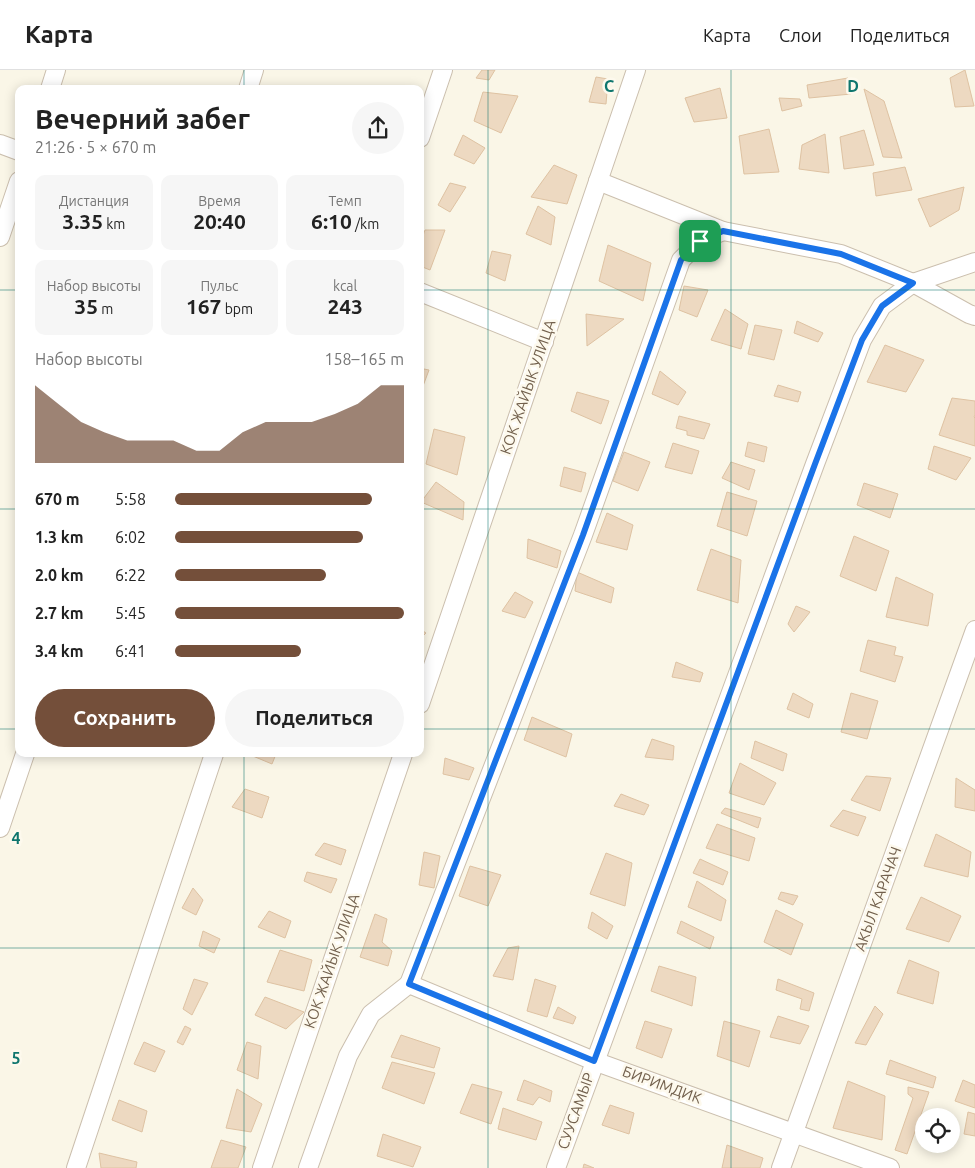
<!DOCTYPE html>
<html lang="ru">
<head>
<meta charset="utf-8">
<style>
	:root { --surface:#fff; --page:#f6f6f6; --text:#222; --muted:#767676; --line:#e0e0e0; --accent:#744f3a }
	body { margin:0; font-family:Ubuntu,sans-serif; background:var(--page); color:var(--text); height:100vh; display:flex; flex-direction:column; font-size:19px; white-space:nowrap }
	* { box-sizing:border-box; margin:0 }
	p { font-size:16px; color:var(--muted) }
	.icon { flex:none; width:28px; height:28px; fill:none; stroke:currentColor; stroke-width:2; stroke-linecap:round; stroke-linejoin:round }
	.map { position:relative; flex:1; overflow:hidden }
	.side { position:absolute; left:15px; top:15px; width:409px; height:672px; display:flex; flex-direction:column; background:var(--surface); border-radius:10px; box-shadow:0 2px 12px #0003 }
	.side>* { flex:none }
	.fabs { position:absolute; left:915px; top:1038px; display:grid; gap:10px }
	.fabs a { display:grid; place-items:center; width:45px; height:45px; border-radius:50%; background:var(--surface); box-shadow:0 2px 12px #0003; font-size:25px }
	.pin { position:absolute; display:grid; place-items:center; width:42px; height:42px; color:#fff; margin:-21px; border-radius:10px; box-shadow:0 2px 8px #0006 }
	.round { display:grid; place-items:center; flex:none; width:52px; height:52px; border-radius:26px; background:var(--page) }
	.head { display:flex; align-items:center; justify-content:space-between; height:85px; padding:0 20px }
	h1 { font-size:28px; font-weight:600; line-height:38px }
	.metrics { display:grid; grid-template-columns:repeat(3,1fr); gap:8px; height:85px; padding:5px 20px }
	.metrics div { display:grid; align-content:center; border-radius:10px; background:var(--page); text-align:center }
	.metrics b { font-size:21px; font-weight:600 }
	.metrics small { font-size:14px; font-weight:400 }
	.metrics p { font-size:14px }
	.chart { height:140px; padding:10px 20px }
	.chart p { display:flex; justify-content:space-between }
	.chart svg { width:100%; height:90px; margin-top:5px; fill:var(--accent); opacity:.7 }
	.button { display:flex; gap:10px; margin-top:auto; padding:10px 20px }
	.button a { flex:1; height:58px; border-radius:30px; background:var(--accent); color:#fff; font-size:20px; font-weight:600; line-height:58px; text-align:center }
	.button a+a { background:var(--page); color:var(--text) }
	ul { padding:0 20px; list-style:none; font-size:16px }
	li { display:grid; grid-template-columns:80px 60px 1fr; align-items:center; height:38px }
	li i { height:12px; border-radius:6px; background:var(--accent) }
	header { display:flex; align-items:center; gap:30px; box-sizing:border-box; height:70px; padding:0 25px; background:var(--surface); border-bottom:1px solid var(--line) }
	header strong { font-size:24px }
	nav { display:flex; gap:28px; margin-inline-start:auto; font-size:18px }
	.map>svg:first-child { display:block }
</style>
</head>
<body>
<header>
<strong>Карта</strong>
<nav><a>Карта</a><a>Слои</a><a>Поделиться</a></nav>
</header>
<div class="map">
<svg width="975" height="1098" viewBox="0 0 975 1098">
	<rect width="100%" height="100%" fill="#faf6e7"/>
	<g fill="#edd9c1" stroke="#dec2a2">
		<path d="M 482,0 L 495,0 L 489,10 L 476,8 Z"/>
		<path d="M 965,0 L 974,36 L 955,37 L 950,8 Z"/>
		<path d="M 596,7 L 608,9 L 606,34 L 589,32 Z"/>
		<path d="M 848,8 L 851,24 L 809,28 L 807,15 Z"/>
		<path d="M 720,18 L 727,48 L 694,52 L 685,28 Z"/>
		<path d="M 864,19 L 884,31 L 902,88 L 883,87 Z"/>
		<path d="M 483,22 L 518,26 L 501,63 L 474,51 Z"/>
		<path d="M 779,28 L 800,29 L 802,36 L 782,41 Z"/>
		<path d="M 769,59 L 779,102 L 744,104 L 739,66 Z"/>
		<path d="M 864,60 L 874,95 L 844,99 L 840,67 Z"/>
		<path d="M 825,64 L 829,103 L 799,99 L 802,75 Z"/>
		<path d="M 463,65 L 485,78 L 474,94 L 454,85 Z"/>
		<path d="M 554,95 L 577,105 L 567,134 L 531,127 Z"/>
		<path d="M 905,97 L 912,120 L 876,126 L 873,103 Z"/>
		<path d="M 450,113 L 466,117 L 450,142 L 438,135 Z"/>
		<path d="M 964,117 L 959,140 L 930,157 L 918,129 Z"/>
		<path d="M 538,136 L 555,147 L 551,175 L 526,164 Z"/>
		<path d="M 425,160 L 445,160 L 430,200 L 420,196 L 420,174 Z"/>
		<path d="M 608,175 L 651,193 L 643,231 L 599,211 Z"/>
		<path d="M 492,181 L 511,185 L 505,211 L 486,203 Z"/>
		<path d="M 684,216 L 708,220 L 697,247 L 679,240 Z"/>
		<path d="M 725,239 L 748,254 L 741,279 L 711,270 Z"/>
		<path d="M 586,244 L 624,249 L 587,276 Z"/>
		<path d="M 797,251 L 823,263 L 818,272 L 794,263 Z"/>
		<path d="M 755,255 L 782,260 L 774,290 L 748,284 Z"/>
		<path d="M 885,275 L 924,290 L 906,322 L 867,312 Z"/>
		<path d="M 424,299 L 429,300 L 420,324 L 420,307 Z"/>
		<path d="M 660,301 L 686,322 L 678,335 L 652,324 Z"/>
		<path d="M 778,315 L 801,322 L 798,332 L 774,326 Z"/>
		<path d="M 577,322 L 609,331 L 601,354 L 571,341 Z"/>
		<path d="M 952,328 L 975,331 L 975,345 L 974,347 L 975,348 L 975,376 L 939,365 Z"/>
		<path d="M 679,346 L 710,354 L 704,369 L 687,365 L 687,361 L 676,358 Z"/>
		<path d="M 434,359 L 465,367 L 457,405 L 426,394 Z"/>
		<path d="M 748,372 L 767,377 L 764,392 L 745,386 Z"/>
		<path d="M 673,373 L 699,381 L 692,404 L 665,397 Z"/>
		<path d="M 934,376 L 971,388 L 956,410 L 928,399 Z"/>
		<path d="M 624,382 L 650,392 L 638,421 L 613,411 Z"/>
		<path d="M 731,392 L 755,400 L 749,420 L 722,408 Z"/>
		<path d="M 564,397 L 586,403 L 581,422 L 560,416 Z"/>
		<path d="M 436,412 L 464,432 L 463,450 L 421,432 Z"/>
		<path d="M 864,413 L 898,424 L 890,448 L 857,435 Z"/>
		<path d="M 727,422 L 757,431 L 747,466 L 717,456 Z"/>
		<path d="M 607,443 L 633,455 L 627,480 L 596,472 Z"/>
		<path d="M 854,466 L 889,481 L 876,521 L 840,506 Z"/>
		<path d="M 528,469 L 561,481 L 557,498 L 527,488 Z"/>
		<path d="M 711,479 L 741,490 L 738,533 L 697,520 Z"/>
		<path d="M 577,502 L 614,518 L 611,533 L 575,521 Z"/>
		<path d="M 896,507 L 933,524 L 928,556 L 886,547 Z"/>
		<path d="M 515,522 L 533,532 L 525,548 L 502,541 Z"/>
		<path d="M 796,536 L 810,542 L 794,562 L 788,554 Z"/>
		<path d="M 420,559 L 426,563 L 420,569 Z"/>
		<path d="M 868,570 L 896,577 L 894,585 L 903,587 L 895,612 L 860,601 Z"/>
		<path d="M 676,592 L 703,603 L 700,612 L 672,607 Z"/>
		<path d="M 793,623 L 813,634 L 809,648 L 787,639 Z"/>
		<path d="M 851,623 L 878,631 L 867,669 L 841,662 Z"/>
		<path d="M 532,647 L 572,664 L 566,687 L 524,670 Z"/>
		<path d="M 652,669 L 674,676 L 673,690 L 645,687 Z"/>
		<path d="M 755,671 L 787,684 L 783,701 L 751,688 Z"/>
		<path d="M 248,684 L 276,684 L 272,694 Z"/>
		<path d="M 445,688 L 474,698 L 469,710 L 443,704 Z"/>
		<path d="M 740,693 L 776,713 L 764,735 L 729,723 Z"/>
		<path d="M 866,706 L 891,708 L 880,741 L 851,730 Z"/>
		<path d="M 956,708 L 975,720 L 975,741 L 955,737 Z"/>
		<path d="M 245,719 L 269,727 L 262,748 L 232,737 Z"/>
		<path d="M 621,724 L 649,735 L 644,745 L 614,736 Z"/>
		<path d="M 725,738 L 761,748 L 758,758 L 721,743 Z"/>
		<path d="M 843,740 L 866,747 L 858,766 L 830,756 Z"/>
		<path d="M 717,754 L 755,768 L 749,791 L 706,778 Z"/>
		<path d="M 936,764 L 971,782 L 968,807 L 924,796 Z"/>
		<path d="M 324,773 L 346,780 L 341,795 L 315,785 Z"/>
		<path d="M 424,782 L 440,786 L 434,818 L 419,815 Z"/>
		<path d="M 606,783 L 632,793 L 625,836 L 590,824 Z"/>
		<path d="M 700,789 L 728,802 L 723,815 L 693,803 Z"/>
		<path d="M 470,796 L 501,805 L 488,836 L 459,826 Z"/>
		<path d="M 307,802 L 337,809 L 331,823 L 304,811 Z"/>
		<path d="M 697,811 L 726,830 L 721,851 L 688,837 Z"/>
		<path d="M 193,818 L 203,830 L 196,845 L 182,838 Z"/>
		<path d="M 781,822 L 798,826 L 793,835 L 778,829 Z"/>
		<path d="M 921,827 L 961,846 L 949,872 L 906,859 Z"/>
		<path d="M 776,840 L 803,854 L 791,885 L 764,872 Z"/>
		<path d="M 269,841 L 291,851 L 285,868 L 258,857 Z"/>
		<path d="M 592,842 L 613,856 L 607,869 L 588,858 Z"/>
		<path d="M 375,844 L 387,849 L 382,872 L 392,881 L 388,896 L 360,887 Z"/>
		<path d="M 681,851 L 714,867 L 710,879 L 677,863 Z"/>
		<path d="M 203,861 L 220,869 L 214,883 L 199,876 Z"/>
		<path d="M 519,876 L 513,910 L 493,906 L 508,878 Z"/>
		<path d="M 280,880 L 312,890 L 304,921 L 267,912 Z"/>
		<path d="M 909,890 L 939,902 L 933,934 L 897,923 Z"/>
		<path d="M 659,896 L 696,907 L 692,936 L 651,921 Z"/>
		<path d="M 194,909 L 208,913 L 192,945 L 183,939 Z"/>
		<path d="M 535,909 L 556,916 L 547,947 L 527,941 Z"/>
		<path d="M 778,909 L 814,923 L 809,941 L 800,939 L 802,929 L 776,920 Z"/>
		<path d="M 265,927 L 304,942 L 286,959 L 255,945 Z"/>
		<path d="M 875,936 L 883,944 L 866,975 L 855,973 Z"/>
		<path d="M 558,937 L 576,947 L 573,954 L 553,948 Z"/>
		<path d="M 778,946 L 809,956 L 800,974 L 770,967 Z"/>
		<path d="M 645,951 L 672,959 L 662,988 L 636,978 Z"/>
		<path d="M 724,951 L 760,961 L 749,997 L 717,986 Z"/>
		<path d="M 185,956 L 191,959 L 183,975 L 177,972 Z"/>
		<path d="M 401,965 L 440,978 L 434,998 L 391,987 Z"/>
		<path d="M 144,972 L 165,981 L 155,1002 L 134,994 Z"/>
		<path d="M 247,972 L 261,976 L 258,1009 L 237,1000 Z"/>
		<path d="M 890,990 L 936,1007 L 933,1018 L 886,1004 Z"/>
		<path d="M 392,992 L 435,1003 L 424,1034 L 382,1018 Z"/>
		<path d="M 524,1010 L 552,1021 L 550,1032 L 539,1027 L 533,1035 L 517,1030 Z"/>
		<path d="M 963,1010 L 975,1015 L 975,1038 L 955,1031 Z"/>
		<path d="M 848,1011 L 885,1026 L 882,1070 L 833,1058 Z"/>
		<path d="M 472,1014 L 502,1022 L 491,1054 L 460,1043 Z"/>
		<path d="M 908,1017 L 929,1022 L 907,1084 L 895,1080 L 913,1028 L 908,1024 Z"/>
		<path d="M 237,1019 L 262,1034 L 251,1062 L 226,1058 Z"/>
		<path d="M 119,1030 L 147,1041 L 142,1062 L 112,1050 Z"/>
		<path d="M 610,1035 L 634,1043 L 629,1064 L 602,1055 Z"/>
		<path d="M 503,1038 L 542,1052 L 536,1070 L 498,1059 Z"/>
		<path d="M 968,1042 L 975,1044 L 975,1066 L 964,1064 Z"/>
		<path d="M 383,1064 L 421,1077 L 413,1097 L 377,1086 Z"/>
		<path d="M 221,1070 L 246,1077 L 238,1098 L 211,1098 Z"/>
		<path d="M 727,1075 L 763,1088 L 760,1098 L 722,1098 Z"/>
		<path d="M 99,1083 L 137,1092 L 136,1098 L 101,1098 Z"/>
		<path d="M 584,1094 L 594,1098 L 583,1098 Z"/>
	</g>
	<g fill="none" stroke-linecap="round" stroke-linejoin="round">
		<g stroke="#cbbfae" stroke-width="20">
			<g id="minor">
				<path d="M 50,19 L 56,0"/>
				<path d="M 248,19 L 254,0"/>
				<path d="M 420,68 L 443,0"/>
				<path d="M 0,74 L 19,81"/>
				<path d="M 598,111 L 723,161 L 841,184 L 913,213 L 969,244 L 975,246"/>
				<path d="M 0,167 L 19,111"/>
				<path d="M 420,222 L 544,272"/>
				<path d="M 420,634 L 636,0"/>
				<path d="M 0,758 L 25,684"/>
				<path d="M 409,914 L 583,465 L 681,190 L 700,171 L 723,161"/>
				<path d="M 409,914 L 594,991 L 890,1098"/>
				<path d="M 76,1098 L 214,684"/>
				<path d="M 262,1098 L 403,684"/>
				<path d="M 308,1098 L 348,986 L 371,944 L 409,914"/>
				<path d="M 556,1098 L 815,394 L 862,270 L 882,236 L 913,213 L 975,192"/>
				<path d="M 781,1098 L 975,560"/>
			</g>
		</g>
		<use href="#minor" stroke="#fff" stroke-width="18"/>
	</g>
	<g fill="none" stroke-linecap="round" stroke-linejoin="round">
		<g stroke="#fff" stroke-width="10">
			<path id="route" d="M 723,161 L 841,184 L 913,213 L 882,236 L 862,270 L 815,394 L 594,991 L 409,914 L 583,465 L 681,190 L 700,171 Z"/>
		</g>
		<use href="#route" stroke="#1a73e8" stroke-width="6"/>
	</g>
	<path fill="none" stroke="#0f766e" stroke-width="1" stroke-opacity="0.55" d="M 244,0 L 244,19M 488,0 L 488,1098M 731,0 L 731,1098M 0,220 L 19,220M 420,220 L 975,220M 0,439 L 19,439M 420,439 L 975,439M 0,659 L 19,659M 420,659 L 975,659M 244,684 L 244,1098M 0,878 L 975,878"/>
	<g text-anchor="middle" stroke-width="5" stroke-linejoin="round" paint-order="stroke">
		<g font-size="15" fill="#72604d" stroke="#fdf9ed">
			<text transform="translate(528 317) rotate(-71)" y="5">КОК ЖАЙЫК УЛИЦА</text>
			<text transform="translate(878 829) rotate(-70)" y="5">АКЫЛ КАРАЧАЧ</text>
			<text transform="translate(332 891) rotate(-71)" y="5">КОК ЖАЙЫК УЛИЦА</text>
			<text transform="translate(662 1015) rotate(20)" y="5">БИРИМДИК</text>
			<text transform="translate(576 1041) rotate(-70)" y="5">СУУСАМЫР</text>
		</g>
	</g>
	<g font-size="16" text-anchor="middle" font-weight="bold" fill="#0f766e" stroke="#fdf9ed" stroke-width="5" stroke-linejoin="round" paint-order="stroke">
		<text x="609" y="22">C</text>
		<text x="853" y="22">D</text>
		<text x="16" y="774">4</text>
		<text x="16" y="994">5</text>
	</g>
</svg>
<div class="fabs">
<a><svg class="icon" aria-label="locate" viewBox="0 0 24 24"><circle cx="12" cy="12" r="6"/><path d="M12 2v4M12 18v4M2 12h4M18 12h4"/></svg></a>
</div>
<div class="pin" style="left:700px;top:171px;background:#1e9e55"><svg class="icon" aria-label="arrive" viewBox="0 0 24 24"><path d="M6 21V4h12l-3 4 3 4H6"/></svg></div>
<section class="side">
<div class="head"><div><h1>Вечерний забег</h1><p>21:26 · 5 × 670 m</p></div><a class="round"><svg class="icon" aria-label="share" viewBox="0 0 24 24"><path d="M12 15V3M7 8l5-5 5 5M5 13v7h14v-7"/></svg></a></div>
<div class="metrics">
<div><p>Дистанция</p><b>3.35<small> km</small></b></div>
<div><p>Время</p><b>20:40</b></div>
<div><p>Темп</p><b>6:10<small> /km</small></b></div>
</div>
<div class="metrics">
<div><p>Набор высоты</p><b>35<small> m</small></b></div>
<div><p>Пульс</p><b>167<small> bpm</small></b></div>
<div><p>kcal</p><b>243</b></div>
</div>
<div class="chart"><p><span>Набор высоты</span>158–165 m</p>
<svg viewBox="0 0 160 44" preserveAspectRatio="none"><path d="M0 44V6L10 15L20 24L30 29L40 33L50 33L60 33L70 38L80 38L90 29L100 24L110 24L120 24L130 20L140 15L150 6L160 6V44z"/></svg>
</div>
<ul>
<li><b>670 m</b>5:58<i style="width:86%"></i></li>
<li><b>1.3 km</b>6:02<i style="width:82%"></i></li>
<li><b>2.0 km</b>6:22<i style="width:66%"></i></li>
<li><b>2.7 km</b>5:45<i style="width:100%"></i></li>
<li><b>3.4 km</b>6:41<i style="width:55%"></i></li>
</ul>
<div class="button"><a>Сохранить</a><a>Поделиться</a></div>
</section>
</div>
</body>
</html>
